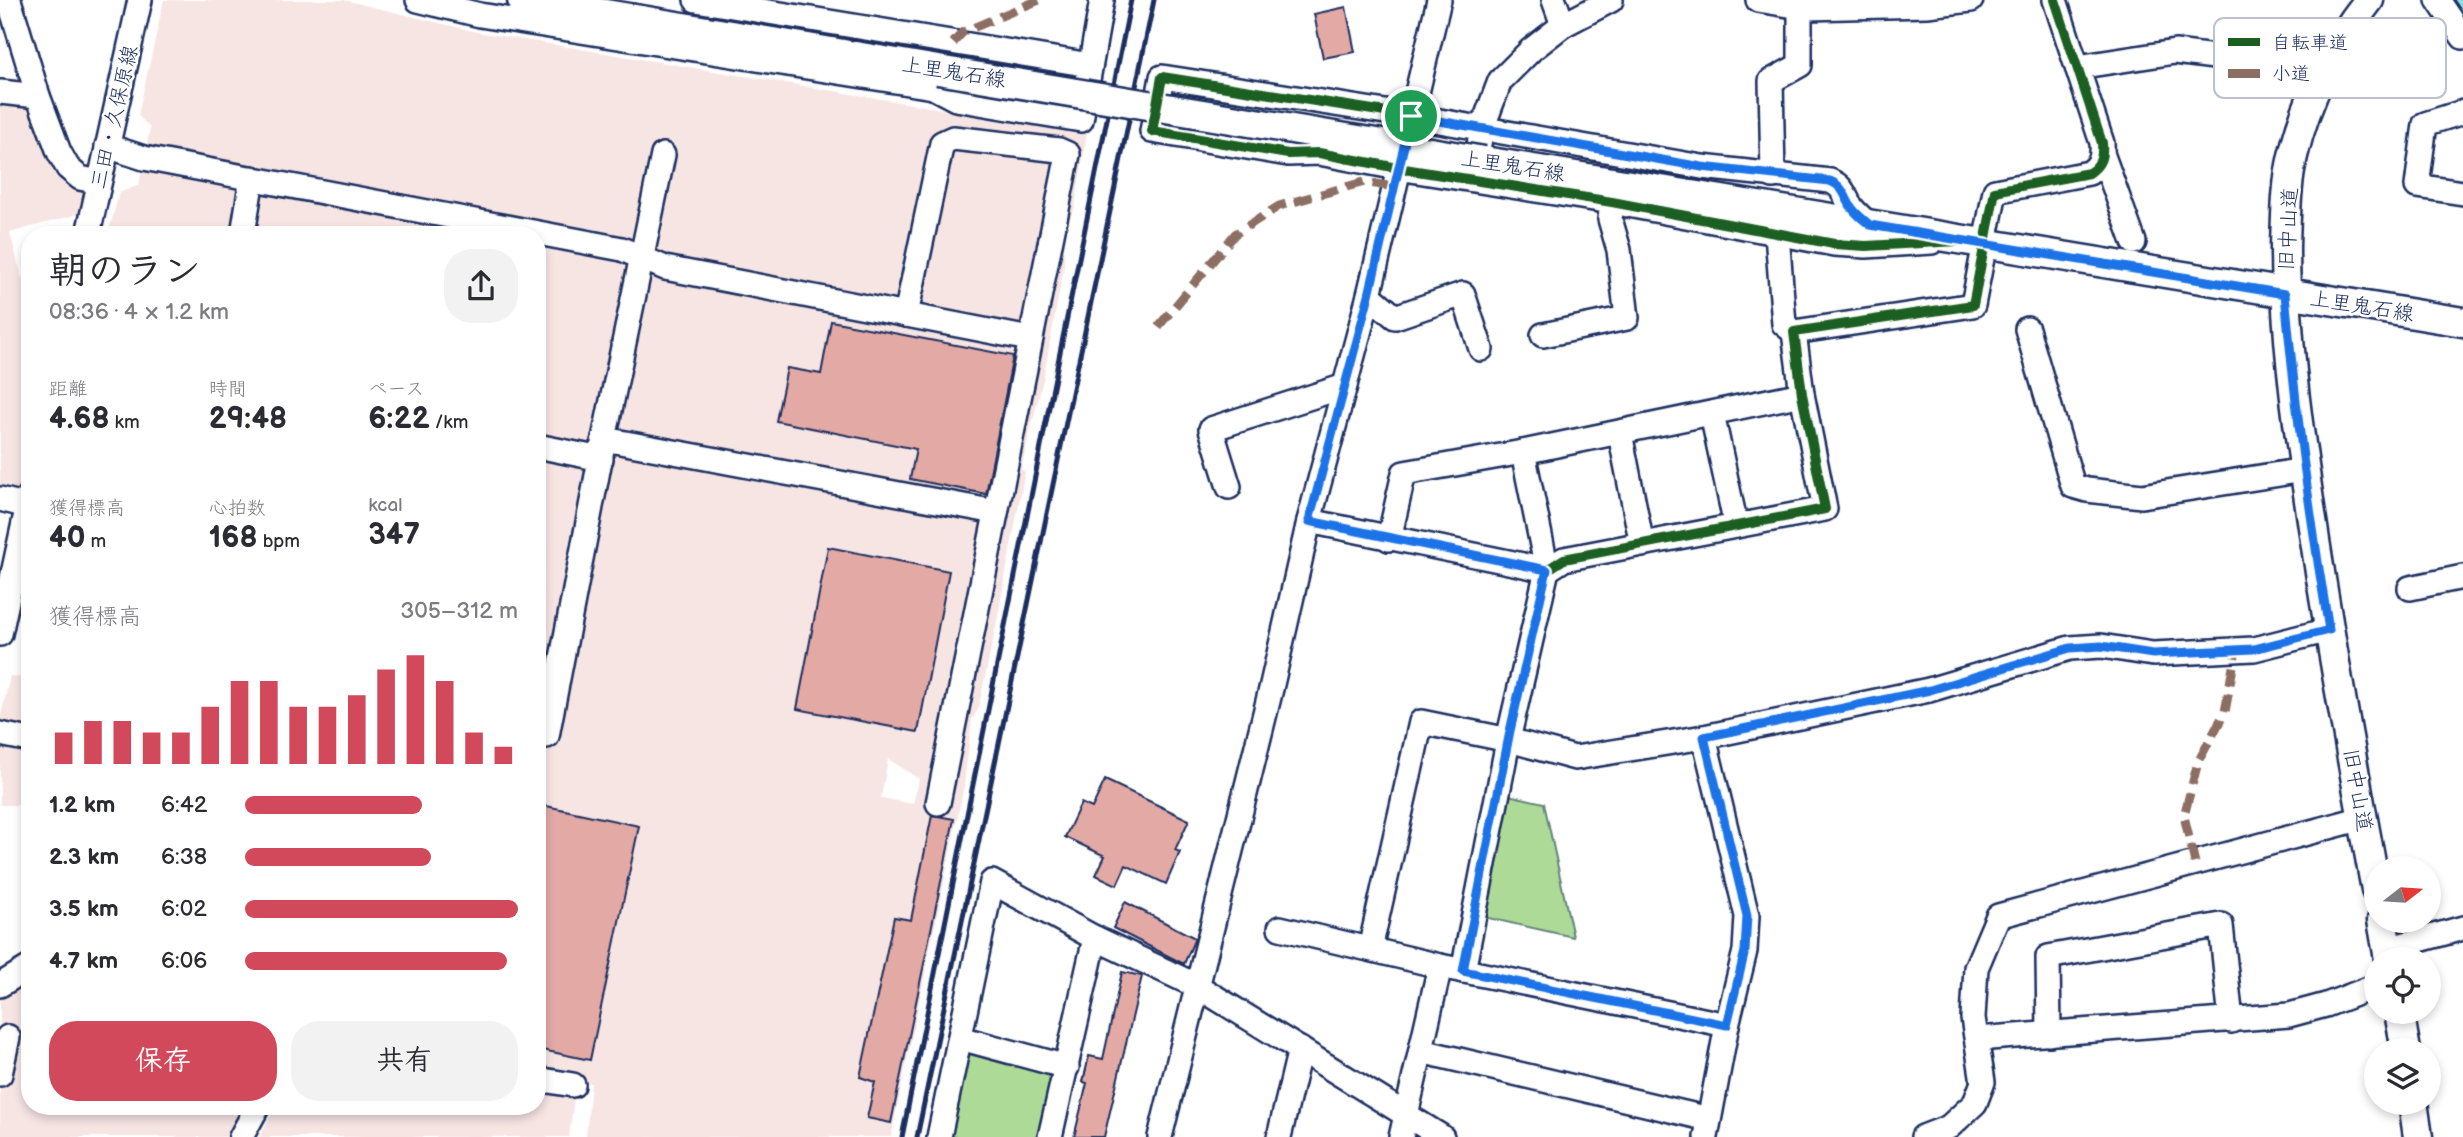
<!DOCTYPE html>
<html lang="ja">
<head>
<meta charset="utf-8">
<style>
	:root { --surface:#fff; --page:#f2f2f3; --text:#2b2b33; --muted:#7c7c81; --accent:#d1495b }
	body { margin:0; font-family:"Balsamiq Sans","Klee One",sans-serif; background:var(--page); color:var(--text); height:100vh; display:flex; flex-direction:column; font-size:26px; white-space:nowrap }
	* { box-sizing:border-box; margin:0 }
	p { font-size:23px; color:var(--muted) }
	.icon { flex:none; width:38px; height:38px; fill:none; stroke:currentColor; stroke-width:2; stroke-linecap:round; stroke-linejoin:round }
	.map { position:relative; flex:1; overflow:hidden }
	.panel { position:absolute; left:21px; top:226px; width:525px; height:889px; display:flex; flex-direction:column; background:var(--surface); border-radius:28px; box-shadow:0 4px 10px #0003 }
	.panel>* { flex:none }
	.needle { width:46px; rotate:73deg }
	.controls { position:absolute; left:2364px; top:856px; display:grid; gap:14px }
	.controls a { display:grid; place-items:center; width:77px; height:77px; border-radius:50%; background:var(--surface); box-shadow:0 4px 10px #0003; font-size:35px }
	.pin { position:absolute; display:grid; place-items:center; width:60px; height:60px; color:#fff; margin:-30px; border:4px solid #fff; border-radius:50%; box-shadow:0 2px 7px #0007 }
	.round { display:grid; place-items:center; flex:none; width:74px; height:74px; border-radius:28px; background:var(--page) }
	.headline { display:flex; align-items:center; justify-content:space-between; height:119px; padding:0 28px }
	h1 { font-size:38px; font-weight:800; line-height:52px }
	.stats { display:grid; grid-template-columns:repeat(3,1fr); gap:10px; height:119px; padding:7px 28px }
	.stats div { display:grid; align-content:center }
	.stats b { font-size:30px; font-weight:800 }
	.stats small { font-size:19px; font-weight:400 }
	.stats p { font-size:19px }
	.chart { height:196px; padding:14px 28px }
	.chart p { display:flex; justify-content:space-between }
	.chart svg { width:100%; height:126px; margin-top:7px; stroke:var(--accent); stroke-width:6 }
	.primary-button { display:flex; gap:14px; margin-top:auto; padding:14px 28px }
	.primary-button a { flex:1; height:80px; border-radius:28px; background:var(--accent); color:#fff; font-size:28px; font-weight:800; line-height:80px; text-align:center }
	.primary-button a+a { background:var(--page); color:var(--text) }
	ul { padding:0 28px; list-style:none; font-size:23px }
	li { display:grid; grid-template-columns:112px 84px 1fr; align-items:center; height:52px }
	li i { height:18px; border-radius:9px; background:var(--accent) }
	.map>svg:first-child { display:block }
</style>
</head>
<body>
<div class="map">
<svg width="2463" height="1137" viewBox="0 0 2463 1137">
	<rect width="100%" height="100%" fill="#fff"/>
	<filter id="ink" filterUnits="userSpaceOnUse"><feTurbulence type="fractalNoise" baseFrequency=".0143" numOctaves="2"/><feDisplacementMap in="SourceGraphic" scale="14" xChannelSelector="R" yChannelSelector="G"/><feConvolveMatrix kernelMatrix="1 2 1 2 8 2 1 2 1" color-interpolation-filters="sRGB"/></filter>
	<g filter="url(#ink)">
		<g fill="#f7e5e4" fill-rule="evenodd">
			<path d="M 164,0 L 344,0 L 477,32 L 1087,133 L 1075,207 L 1064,233 L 1064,267 L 1043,380 L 1021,469 L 1025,472 L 997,621 L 978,710 L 972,719 L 964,786 L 891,1137 L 586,1137 L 591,1083 L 537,1074 L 537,234 L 108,234 L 119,193 L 139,185 L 150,128 L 138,115 ZM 888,759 L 919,779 L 913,804 L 881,798 Z"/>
			<path d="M 0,100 L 34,102 L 84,184 L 78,214 L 10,233 L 30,308 L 28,350 L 30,351 L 30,434 L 18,490 L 9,495 L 0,493 Z"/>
			<path d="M 10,676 L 30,679 L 30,805 L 0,805 L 0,720 Z"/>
			<path d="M 30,981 L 30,1106 L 251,1106 L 234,1137 L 0,1137 L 0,998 Z"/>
			<path d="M 537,1088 L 568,1093 L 574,1099 L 569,1137 L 259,1137 L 276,1106 L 537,1106 Z"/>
		</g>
		<g fill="#aeda98" stroke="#64847b" stroke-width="2">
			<path d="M 1508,795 L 1544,803 L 1573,937 L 1484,917 Z"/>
			<path d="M 975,1048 L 1051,1068 L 1055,1078 L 1040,1137 L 947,1137 L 963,1056 Z"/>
		</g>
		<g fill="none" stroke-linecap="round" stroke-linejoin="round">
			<path stroke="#8fe0e5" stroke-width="37" d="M 2462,0 L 2463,1"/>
		</g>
		<g fill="#e3a9a5" stroke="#1b2f5e" stroke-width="2">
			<path d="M 1346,7 L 1355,52 L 1323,58 L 1314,14 Z"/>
			<path d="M 831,321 L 1013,356 L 986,494 L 910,479 L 916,449 L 776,421 L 787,368 L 821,374 Z"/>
			<path d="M 828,547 L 949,571 L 918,732 L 797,709 Z"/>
			<path d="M 1105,780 L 1189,820 L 1175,850 L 1180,852 L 1166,884 L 1126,865 L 1117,885 L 1096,875 L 1105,856 L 1065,837 L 1081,803 L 1092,808 Z"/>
			<path d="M 537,804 L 639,826 L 590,1060 L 537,1049 Z"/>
			<path d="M 932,815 L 954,819 L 891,1123 L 867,1118 L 875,1082 L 860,1077 L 894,917 L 911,920 Z"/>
			<path d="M 1125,902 L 1195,938 L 1184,964 L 1113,928 Z"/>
			<path d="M 1122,972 L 1142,976 L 1104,1137 L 1074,1137 L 1087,1083 L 1083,1082 L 1089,1056 L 1103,1059 Z"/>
		</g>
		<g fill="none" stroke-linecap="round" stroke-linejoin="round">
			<g stroke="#1b2f5e" stroke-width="28">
				<g id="minor">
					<path d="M 9,0 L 38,96 L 59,152 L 68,168 L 80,178 L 99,182"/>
					<path d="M 418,0 L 480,15 L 933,87 L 956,99 L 1081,120 L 1102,0"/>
					<path d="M 696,0 L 1090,65"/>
					<path d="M 1554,0 L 1563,25"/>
					<path d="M 1758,0 L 1807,8 L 1927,5 L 1971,0"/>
					<path d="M 2438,0 L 2463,37"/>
					<path d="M 2077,67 L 2175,52 L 2324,71"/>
					<path d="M 0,92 L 38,96"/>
					<path d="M 2463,112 L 2425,124 L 2417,186 L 2463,193"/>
					<path d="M 107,146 L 144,158 L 622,249 L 665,268 L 1030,339"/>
					<path d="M 2103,156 L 2134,242"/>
					<path d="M 1473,176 L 1482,129 L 1500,81 L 1531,50 L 1563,25 L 1611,0"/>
					<path d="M 1773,176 L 1771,81 L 1800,65 L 1800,7"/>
					<path d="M 1870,225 C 1864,220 1857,214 1852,208 C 1844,197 1845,187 1830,181 L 1702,167 L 1411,116 L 1162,77 L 1152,131 L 1288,154 L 1319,153 L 1398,168 L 1612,202 L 1834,244 L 1866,246 L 1932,242"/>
					<path d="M 88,234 L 140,0"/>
					<path d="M 243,234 L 252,178"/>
					<path d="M 1777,234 L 1784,324 L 1794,332"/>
					<path d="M 1369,295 L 1395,317 L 1463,294 L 1481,349"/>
					<path d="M 906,315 L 942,143 L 953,138 L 1059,150 L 1068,154 L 938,803"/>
					<path d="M 2027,329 L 2073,486 L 2087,490 L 2142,496 L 2304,470"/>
					<path d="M 1543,335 L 1627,318 L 1619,250 L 1610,219 L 1612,202"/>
					<path d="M 1712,414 L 1736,526"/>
					<path d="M 1620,433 L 1642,545"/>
					<path d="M 604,439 L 996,512"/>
					<path d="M 537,446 L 601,459"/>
					<path d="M 1229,487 L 1211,429 L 1345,386"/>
					<path d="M 0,499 L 28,506"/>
					<path d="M 1309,521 L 1547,570 L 1564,559 L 1825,509 L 1802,394 L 1794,332 L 1973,305 L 1995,191 L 2089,173 C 2101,165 2103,157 2102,143 L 2055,0"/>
					<path d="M 1389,539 L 1404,473 L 1523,452 L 1802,394"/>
					<path d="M 2410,588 L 2463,577"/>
					<path d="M 0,634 L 30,495"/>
					<path d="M 0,734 L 30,740"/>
					<path d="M 547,736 L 604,439 L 663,155"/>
					<path d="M 1704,737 L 1747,916 L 1745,951 L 1727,1025 L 1706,1137"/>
					<path d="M 1280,928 L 1440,966 L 1727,1025"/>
					<path d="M 1370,949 L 1421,722 L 1509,740 L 1575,758 L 1704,737 L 1929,690 L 2070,648 L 2101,646 L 2153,654 L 2254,649 L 2329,630"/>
					<path d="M 2387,949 L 2463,928"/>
					<path d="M 1463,971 L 1510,731 L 1547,570 L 1523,452"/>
					<path d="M 0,985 L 30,967"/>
					<path d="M 2049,1034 L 2048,957 L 2221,925 L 2231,1021"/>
					<path d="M 960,1038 L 1067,1067"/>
					<path d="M 1977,1039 L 2289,1015 L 2326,1005 L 2376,986"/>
					<path d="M 1421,1051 L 1709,1119"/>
					<path d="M 0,1074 L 8,1037"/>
					<path d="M 537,1079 L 573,1085"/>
					<path d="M 241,1137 L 258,1106"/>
					<path d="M 939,1137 L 992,882 L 1095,938 L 1197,986 L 1442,1137"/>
					<path d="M 1050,1137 L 1095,938"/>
					<path d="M 1160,1137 L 1271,689 L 1309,521 L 1369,295 L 1439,0"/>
					<path d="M 1279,1137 L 1300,1049"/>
					<path d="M 1401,1137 L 1440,966"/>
					<path d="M 1923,1137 L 1949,1127 L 1975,1103 L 1983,1082 L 1973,1018 L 1976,968 L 1998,916 L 2363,818"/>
				</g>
			</g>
			<g stroke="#1b2f5e" stroke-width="33">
				<g id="major">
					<path d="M 522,0 L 938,70"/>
					<path d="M 2369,0 C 2333,45 2306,100 2293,156 C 2286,185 2286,216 2285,246 C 2285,315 2292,383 2302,451 C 2322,598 2349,744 2376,890"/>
					<path d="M 1484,161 L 2463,322"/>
					<path d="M 2382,920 L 2389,959"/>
					<path d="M 2399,1012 L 2406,1050"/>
					<path d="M 2413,1102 L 2418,1137"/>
				</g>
			</g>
			<use href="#minor" stroke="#fff" stroke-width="23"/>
			<use href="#major" stroke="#fff" stroke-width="28"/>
			<g stroke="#1b2f5e" stroke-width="5">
				<path d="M 902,1137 L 1131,0"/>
				<path d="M 917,1137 L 1154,0"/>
			</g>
			<g stroke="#1b2f5e" stroke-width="33" stroke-linecap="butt">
				<path id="major-bridge" d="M 938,70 L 1484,161"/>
			</g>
			<use href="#major-bridge" stroke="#fff" stroke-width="28"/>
			<g stroke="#8d6e63" stroke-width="9" stroke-dasharray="18 9" stroke-linecap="butt">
				<path d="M 953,43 L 963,32 L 1039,0"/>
				<path d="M 1158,327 L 1235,234 L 1279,206 L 1364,182 L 1394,187"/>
				<path d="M 2195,863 L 2184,816 L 2198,762 L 2225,712 L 2236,650"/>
			</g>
			<g stroke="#fff" stroke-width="15">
				<g id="cycleway">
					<path d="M 1870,225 C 1864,220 1857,214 1852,208 C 1844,197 1845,187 1830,181 L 1702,167 L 1411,116 L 1162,77 L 1152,131 L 1288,154 L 1319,153 L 1398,168 L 1612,202 L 1834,244 L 1866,246 L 1959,241"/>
					<path d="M 1309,521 L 1547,570 L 1564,559 L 1825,509 L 1802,394 L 1794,332 L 1973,305 L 1995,191 L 2089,173 C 2101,165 2103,157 2102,143 L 2055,0"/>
				</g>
			</g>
			<use href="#cycleway" stroke="#1b5e20" stroke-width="10"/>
		</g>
	</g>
	<g fill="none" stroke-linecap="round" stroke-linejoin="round" filter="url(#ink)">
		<g stroke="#fff" stroke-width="14">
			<path id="route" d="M 1411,116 L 1702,167 L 1830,181 C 1845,187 1844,197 1852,208 C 1857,215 1864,220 1870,225 L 2285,294 C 2295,407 2310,518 2329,630 L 2254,649 L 2153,654 L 2101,646 L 2070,648 L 1930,690 L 1704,737 L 1747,916 L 1745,951 L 1727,1025 L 1463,971 L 1510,731 L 1547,570 L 1309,521 L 1369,295 Z"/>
		</g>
		<use href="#route" stroke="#1a73e8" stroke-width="9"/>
	</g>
	<g text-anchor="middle" stroke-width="5" stroke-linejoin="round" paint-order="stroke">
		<g font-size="21" fill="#1b2f5e" stroke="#fff">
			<text transform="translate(954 72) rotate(9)" y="7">上里鬼石線</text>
			<text transform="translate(114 117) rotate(-77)" y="7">三田・久保原線</text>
			<text transform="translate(1513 166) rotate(9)" y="7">上里鬼石線</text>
			<text transform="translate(2288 229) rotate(-87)" y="7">旧中山道</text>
			<text transform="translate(2362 306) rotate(9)" y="7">上里鬼石線</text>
			<text transform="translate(2358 790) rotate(80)" y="7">旧中山道</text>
		</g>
	</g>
	<rect x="2214" y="18" width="232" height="80" rx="10" fill="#fff" stroke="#bbc1cf" stroke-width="2"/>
	<rect x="2228" y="38" width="32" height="8" fill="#1b5e20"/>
	<rect x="2228" y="69" width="32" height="9" fill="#8d6e63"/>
	<g font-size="19" fill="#1b2f5e">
		<text x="2272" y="49">自転車道</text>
		<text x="2272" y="80">小道</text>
	</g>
</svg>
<div class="controls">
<a><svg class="needle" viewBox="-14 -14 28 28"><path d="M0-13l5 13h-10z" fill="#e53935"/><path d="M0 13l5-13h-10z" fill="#7c7c81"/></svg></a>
<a><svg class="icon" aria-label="locate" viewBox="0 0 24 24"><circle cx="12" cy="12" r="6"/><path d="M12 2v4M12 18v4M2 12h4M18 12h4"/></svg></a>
<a><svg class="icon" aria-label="layers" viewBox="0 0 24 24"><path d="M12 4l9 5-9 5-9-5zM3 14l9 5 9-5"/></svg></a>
</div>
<div class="pin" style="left:1411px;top:116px;background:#1e9e55"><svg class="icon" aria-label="arrive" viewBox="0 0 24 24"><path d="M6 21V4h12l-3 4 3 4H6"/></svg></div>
<section class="panel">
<div class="headline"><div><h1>朝のラン</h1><p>08:36 · 4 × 1.2 km</p></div><a class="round"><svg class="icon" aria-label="share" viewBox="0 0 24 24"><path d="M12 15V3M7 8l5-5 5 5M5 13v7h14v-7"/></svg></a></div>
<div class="stats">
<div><p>距離</p><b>4.68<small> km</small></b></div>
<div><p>時間</p><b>29:48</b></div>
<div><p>ペース</p><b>6:22<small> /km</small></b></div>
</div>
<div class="stats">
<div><p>獲得標高</p><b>40<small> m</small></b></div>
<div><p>心拍数</p><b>168<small> bpm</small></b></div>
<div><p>kcal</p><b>347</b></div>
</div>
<div class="chart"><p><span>獲得標高</span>305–312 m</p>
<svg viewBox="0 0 160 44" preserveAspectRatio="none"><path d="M5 44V33M15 44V29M25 44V29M35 44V33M45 44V33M55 44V24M65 44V15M75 44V15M85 44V24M95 44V24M105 44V20M115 44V11M125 44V6M135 44V15M145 44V33M155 44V38"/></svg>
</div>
<ul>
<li><b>1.2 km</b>6:42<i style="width:65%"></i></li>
<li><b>2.3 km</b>6:38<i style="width:68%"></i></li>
<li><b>3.5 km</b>6:02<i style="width:100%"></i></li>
<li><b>4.7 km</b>6:06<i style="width:96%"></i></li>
</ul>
<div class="primary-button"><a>保存</a><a>共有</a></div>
</section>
</div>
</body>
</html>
